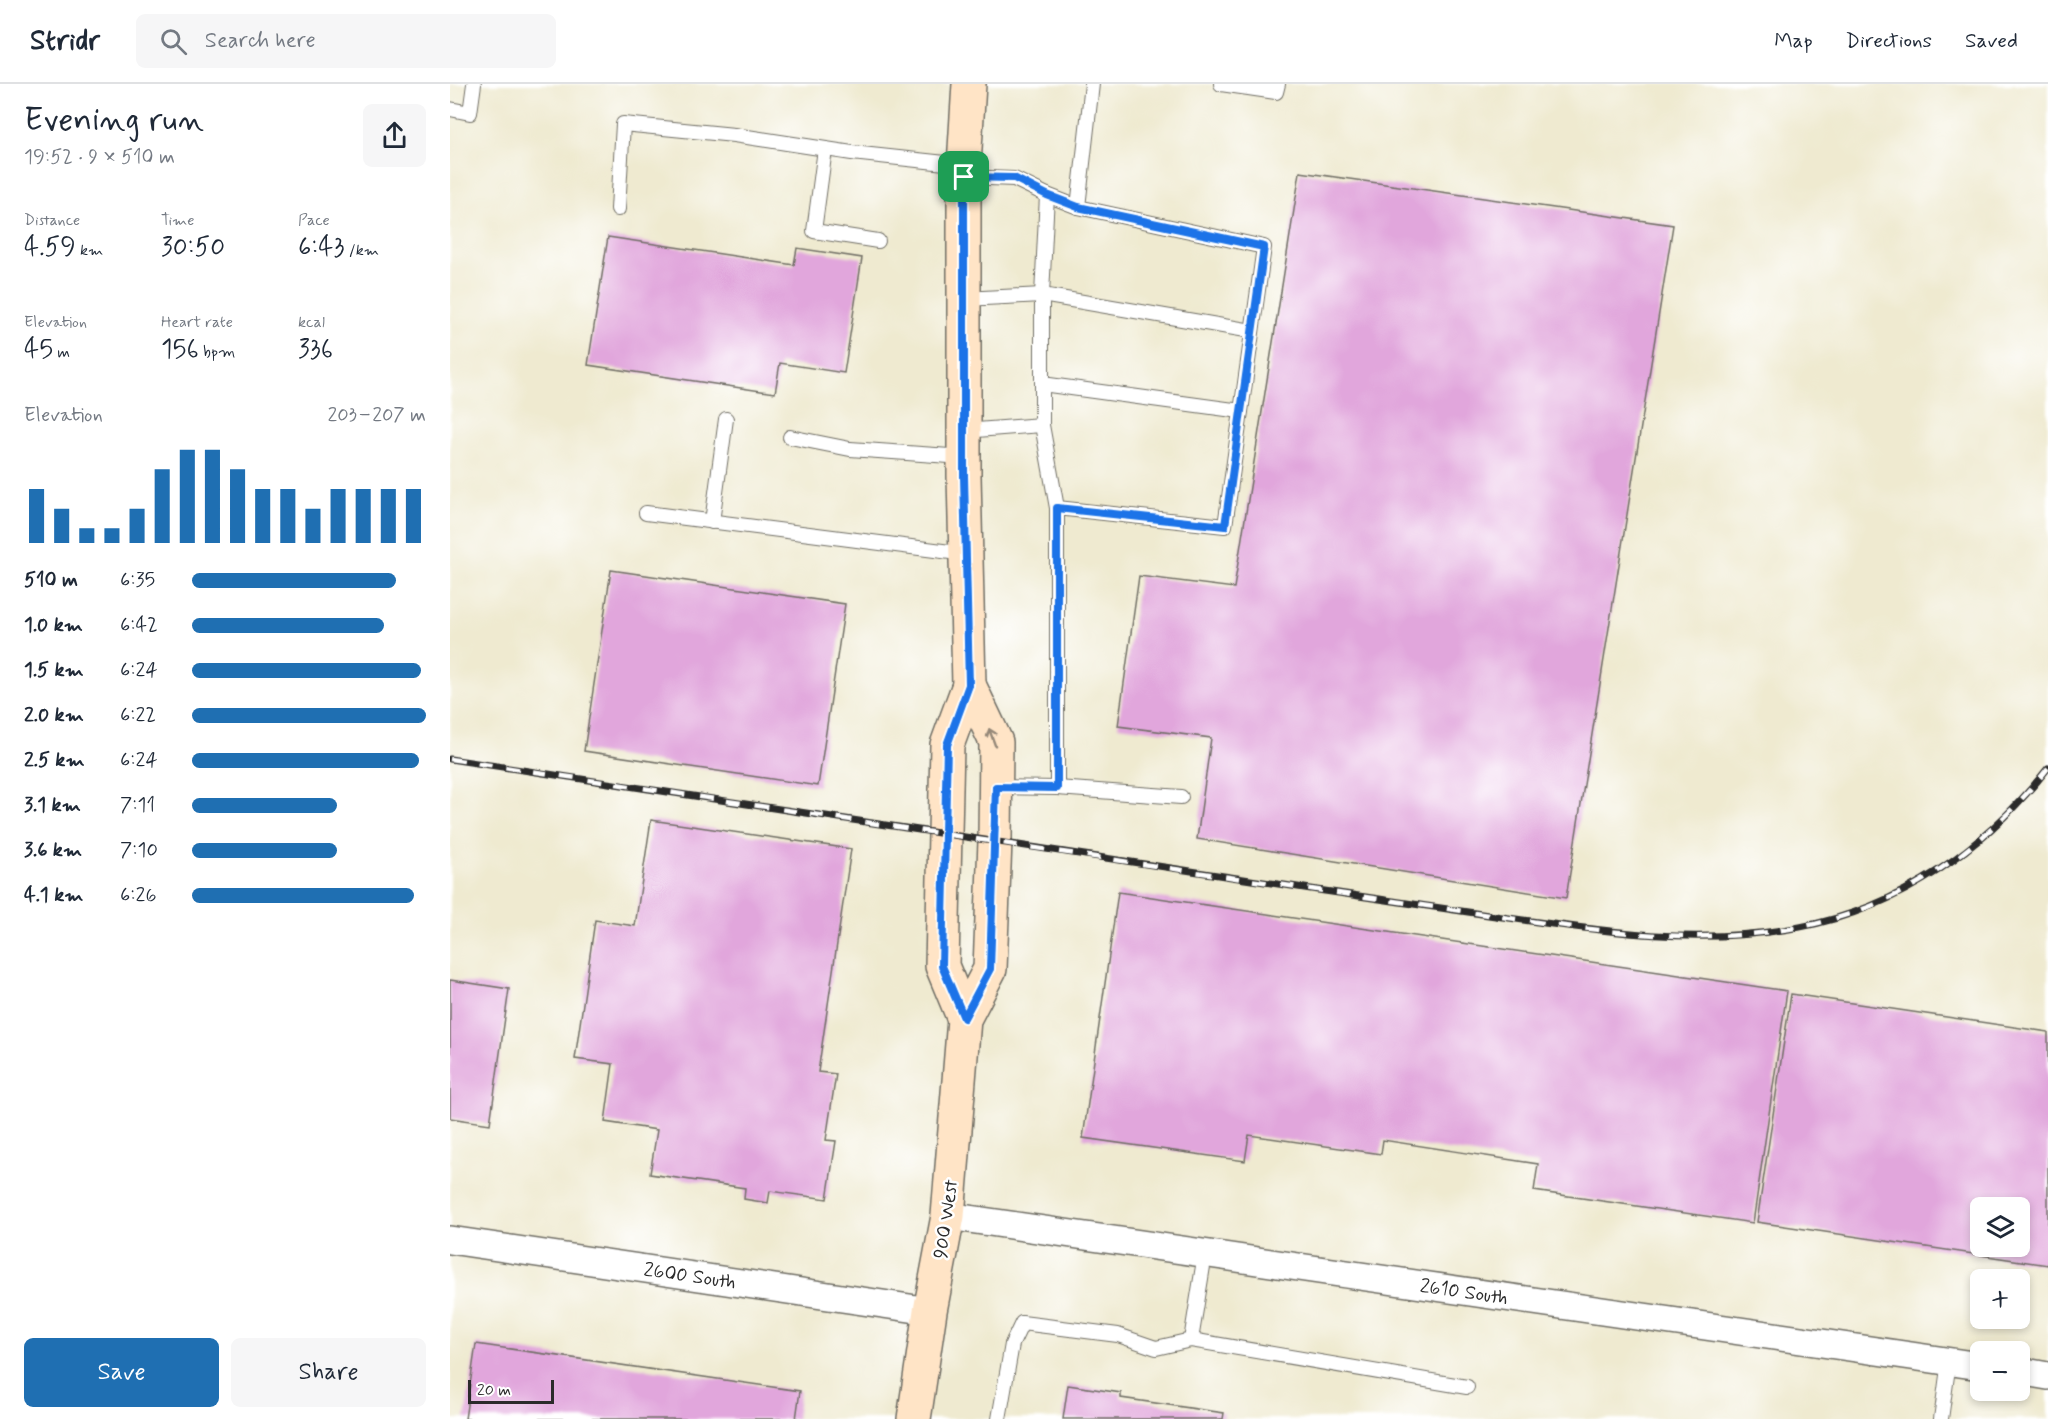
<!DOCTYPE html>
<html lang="en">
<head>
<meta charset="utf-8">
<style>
	:root { --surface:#fff; --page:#f6f6f7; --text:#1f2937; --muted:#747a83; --line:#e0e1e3; --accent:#1f6fb2 }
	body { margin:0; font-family:Mynerve,sans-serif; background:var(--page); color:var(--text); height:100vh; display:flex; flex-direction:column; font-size:22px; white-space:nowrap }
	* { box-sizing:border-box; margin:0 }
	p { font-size:20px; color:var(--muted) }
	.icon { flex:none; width:33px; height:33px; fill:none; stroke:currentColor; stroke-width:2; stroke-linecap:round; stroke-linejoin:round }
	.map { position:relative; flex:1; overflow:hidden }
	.side { display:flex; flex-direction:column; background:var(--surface); width:450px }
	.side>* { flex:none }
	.controls { position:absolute; left:1520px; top:1113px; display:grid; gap:12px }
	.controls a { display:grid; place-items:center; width:60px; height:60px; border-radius:9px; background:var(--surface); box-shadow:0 3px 9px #0003; font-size:30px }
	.scale { position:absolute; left:18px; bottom:15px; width:86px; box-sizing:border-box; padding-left:6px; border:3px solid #2b2b2b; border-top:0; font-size:16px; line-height:21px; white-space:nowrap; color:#2b2b2b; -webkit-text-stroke:4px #fff; paint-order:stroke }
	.pin { position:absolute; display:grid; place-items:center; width:51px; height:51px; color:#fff; margin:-26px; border-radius:12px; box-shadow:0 3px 9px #0006 }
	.round { display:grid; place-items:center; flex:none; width:63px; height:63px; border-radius:9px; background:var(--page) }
	.summary { display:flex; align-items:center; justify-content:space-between; height:102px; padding:0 24px }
	h1 { font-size:33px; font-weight:600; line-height:45px }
	.stats { display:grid; grid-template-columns:repeat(3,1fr); gap:9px; height:102px; padding:6px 24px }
	.stats div { display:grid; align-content:center }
	.stats b { font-size:26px; font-weight:600 }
	.stats small { font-size:16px; font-weight:400 }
	.stats p { font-size:16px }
	.chart { height:168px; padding:12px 24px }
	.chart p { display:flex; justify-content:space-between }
	.chart svg { width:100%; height:108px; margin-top:6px; stroke:var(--accent); stroke-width:6 }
	.cta { display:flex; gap:12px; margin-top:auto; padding:12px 24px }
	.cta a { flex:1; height:69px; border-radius:9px; background:var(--accent); color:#fff; font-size:24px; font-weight:600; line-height:69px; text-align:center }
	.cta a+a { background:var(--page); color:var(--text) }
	ul { padding:0 24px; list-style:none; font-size:20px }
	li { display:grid; grid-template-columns:96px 72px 1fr; align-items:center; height:45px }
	li i { height:15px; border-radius:8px; background:var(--accent) }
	header { display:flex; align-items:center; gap:36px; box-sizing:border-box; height:84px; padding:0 30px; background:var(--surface); border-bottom:2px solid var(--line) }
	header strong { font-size:28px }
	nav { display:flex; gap:33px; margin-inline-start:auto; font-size:21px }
	.search { width:420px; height:54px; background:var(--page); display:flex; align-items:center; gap:15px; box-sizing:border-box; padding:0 21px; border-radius:9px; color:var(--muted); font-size:22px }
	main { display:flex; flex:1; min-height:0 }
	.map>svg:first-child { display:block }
</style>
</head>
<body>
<header>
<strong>Stridr</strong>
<div class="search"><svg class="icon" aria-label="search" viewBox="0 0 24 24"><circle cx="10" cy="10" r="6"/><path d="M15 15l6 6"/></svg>Search here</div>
<nav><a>Map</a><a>Directions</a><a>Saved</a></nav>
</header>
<main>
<section class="side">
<div class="summary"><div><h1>Evening run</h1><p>19:52 · 9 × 510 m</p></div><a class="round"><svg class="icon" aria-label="share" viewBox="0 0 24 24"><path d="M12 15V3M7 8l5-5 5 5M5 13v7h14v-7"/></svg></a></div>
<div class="stats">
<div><p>Distance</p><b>4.59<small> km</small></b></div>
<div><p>Time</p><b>30:50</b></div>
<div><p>Pace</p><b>6:43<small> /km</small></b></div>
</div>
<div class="stats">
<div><p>Elevation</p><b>45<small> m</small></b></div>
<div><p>Heart rate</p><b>156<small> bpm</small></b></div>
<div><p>kcal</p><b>336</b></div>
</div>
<div class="chart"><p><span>Elevation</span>203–207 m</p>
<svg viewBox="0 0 160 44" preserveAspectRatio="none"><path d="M5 44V22M15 44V30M25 44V38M35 44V38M45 44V30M55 44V14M65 44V6M75 44V6M85 44V14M95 44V22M105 44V22M115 44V30M125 44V22M135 44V22M145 44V22M155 44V22"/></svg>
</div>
<ul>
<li><b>510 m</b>6:35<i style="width:87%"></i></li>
<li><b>1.0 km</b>6:42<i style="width:82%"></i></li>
<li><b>1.5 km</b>6:24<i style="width:98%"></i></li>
<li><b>2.0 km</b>6:22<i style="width:100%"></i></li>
<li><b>2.5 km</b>6:24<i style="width:97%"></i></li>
<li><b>3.1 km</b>7:11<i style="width:62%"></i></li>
<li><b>3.6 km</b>7:10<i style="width:62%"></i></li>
<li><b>4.1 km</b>6:26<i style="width:95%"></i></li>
</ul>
<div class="cta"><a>Save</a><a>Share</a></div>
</section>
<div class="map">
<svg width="1598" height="1335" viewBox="0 0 1598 1335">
	<rect width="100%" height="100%" fill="#fff"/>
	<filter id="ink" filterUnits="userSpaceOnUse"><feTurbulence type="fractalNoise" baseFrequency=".0167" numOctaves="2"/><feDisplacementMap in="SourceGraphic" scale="12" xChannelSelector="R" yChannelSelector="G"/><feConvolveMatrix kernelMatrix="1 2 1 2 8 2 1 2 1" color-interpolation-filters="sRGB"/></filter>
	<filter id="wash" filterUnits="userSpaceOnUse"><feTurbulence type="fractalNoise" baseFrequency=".008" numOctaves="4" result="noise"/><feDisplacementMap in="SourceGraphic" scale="24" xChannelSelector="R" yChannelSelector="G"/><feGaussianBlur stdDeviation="1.35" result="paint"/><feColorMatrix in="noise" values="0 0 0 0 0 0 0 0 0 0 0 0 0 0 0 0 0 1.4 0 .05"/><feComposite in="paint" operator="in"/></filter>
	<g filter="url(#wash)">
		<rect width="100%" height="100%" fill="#efead0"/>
		<g id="blocks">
			<g fill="#e1a6dc" fill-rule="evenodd">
				<path d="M 850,88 L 1223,141 L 1116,814 L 747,755 L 761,654 L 668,642 L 689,492 L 784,504 Z"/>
				<path d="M 158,153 L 344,181 L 347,164 L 412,174 L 394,289 L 330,279 L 325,309 L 138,281 Z"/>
				<path d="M 161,486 L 395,520 L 368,702 L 134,667 Z"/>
				<path d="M 201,736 L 401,765 L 368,988 L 386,990 L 376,1056 L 386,1057 L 377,1115 L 320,1107 L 318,1119 L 294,1115 L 295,1104 L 200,1090 L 207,1046 L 155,1038 L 163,980 L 125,975 L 145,836 L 185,842 Z"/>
				<path d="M 668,808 L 1337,907 L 1303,1139 L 1084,1107 L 1088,1080 L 933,1056 L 931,1070 L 799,1051 L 795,1077 L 633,1054 Z"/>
				<path d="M 0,896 L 59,905 L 40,1040 L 0,1034 Z"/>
				<path d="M 1341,910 L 1598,948 L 1598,1181 L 1307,1138 ZM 1530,1124 L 1569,1124 L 1569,1162 L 1530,1162 Z"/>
				<path d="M 26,1260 L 350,1307 L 346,1335 L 15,1335 Z"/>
				<path d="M 618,1301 L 671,1309 L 671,1314 L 774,1329 L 773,1335 L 613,1335 Z"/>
			</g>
		</g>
	</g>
	<g filter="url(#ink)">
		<use href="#blocks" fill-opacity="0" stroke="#706e65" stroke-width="1.5"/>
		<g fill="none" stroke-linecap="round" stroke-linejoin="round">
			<g stroke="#706e65" stroke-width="16">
				<g id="service">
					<path d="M 771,0 L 826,8 L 828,0"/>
					<path d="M 0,25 L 20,29 L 24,0"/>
					<path d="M 375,65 L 364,147 L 428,157"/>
					<path d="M 514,93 L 564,95 L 597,111"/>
					<path d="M 168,125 L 173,40 L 284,51 L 402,69 L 514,81"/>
					<path d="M 514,215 L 592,211 L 802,247"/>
					<path d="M 592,300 L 791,327"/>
					<path d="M 514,347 L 592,341"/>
					<path d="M 340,353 L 400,365 L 514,373"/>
					<path d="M 607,424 L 592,341 L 592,211 L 597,111 L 628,123"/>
					<path d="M 196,429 L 516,470"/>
					<path d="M 262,438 L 276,335"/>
					<path d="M 546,703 L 607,704 L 607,424 L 775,442 L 814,163 L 628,123 L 642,0"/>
					<path d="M 607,704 L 731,713"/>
					<path d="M 741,1256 L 1017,1303"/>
					<path d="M 549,1335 L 562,1260 L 572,1239 L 668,1251 L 706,1264 L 741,1256 L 755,1170"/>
					<path d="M 1491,1335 L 1499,1277"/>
				</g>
			</g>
			<g stroke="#706e65" stroke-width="30">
				<g id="minor">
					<path d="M 498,1132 L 1530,1282"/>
					<path d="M 0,1156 L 480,1227"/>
					<path d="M 1569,1287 L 1598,1292"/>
				</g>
			</g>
			<g stroke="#706e65" stroke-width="36">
				<g id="secondary">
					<path d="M 514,935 L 492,882 L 497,661 L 519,601 L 514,392 L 514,81 L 519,0"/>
					<path d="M 464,1335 L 480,1227 L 498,1132 L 514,935 L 540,885 L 545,757 L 546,658 L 519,601"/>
				</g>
			</g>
			<use href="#service" stroke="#fff" stroke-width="14"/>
			<use href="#minor" stroke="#fff" stroke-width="27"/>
			<use href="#secondary" stroke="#ffe4c6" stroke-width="33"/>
			<g stroke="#2b2b2b" stroke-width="7">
				<path id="rail" d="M 0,675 C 287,718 574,763 861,805 C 927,815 993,824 1059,834 C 1156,848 1253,862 1350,843 C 1451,824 1536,763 1598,684"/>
			</g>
			<use href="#rail" stroke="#fff" stroke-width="4.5" stroke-dasharray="14" stroke-linecap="butt"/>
		</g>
		<defs><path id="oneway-shaft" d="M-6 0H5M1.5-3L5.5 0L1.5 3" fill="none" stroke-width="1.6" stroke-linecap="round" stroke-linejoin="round" transform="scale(1.5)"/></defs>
		<use stroke="#958878" href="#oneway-shaft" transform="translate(542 653) rotate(-110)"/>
	</g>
	<g fill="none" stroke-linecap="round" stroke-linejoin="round" filter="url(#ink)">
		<g stroke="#fff" stroke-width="12">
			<path id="route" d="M 514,93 L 564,94 L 597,111 L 628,123 L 814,163 L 775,442 L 607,424 L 607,704 L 546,703 L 540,885 L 514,934 L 492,882 L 497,661 L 519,601 L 514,392 Z"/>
		</g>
		<use href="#route" stroke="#1a73e8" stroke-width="8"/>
	</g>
	<g text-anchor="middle" stroke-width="5" stroke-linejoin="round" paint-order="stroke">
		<g font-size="20" fill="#2b2b2b" stroke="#fff">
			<text transform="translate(495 1135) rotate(-82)" y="7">900 West</text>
			<text transform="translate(240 1191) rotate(8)" y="7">2600 South</text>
			<text transform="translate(1014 1207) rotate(8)" y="7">2610 South</text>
		</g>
	</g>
</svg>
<div class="controls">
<a><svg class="icon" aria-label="layers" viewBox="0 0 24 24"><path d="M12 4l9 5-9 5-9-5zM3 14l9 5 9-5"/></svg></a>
<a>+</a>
<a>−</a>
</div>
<div class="scale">20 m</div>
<div class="pin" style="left:514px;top:93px;background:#1e9e55"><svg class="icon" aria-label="arrive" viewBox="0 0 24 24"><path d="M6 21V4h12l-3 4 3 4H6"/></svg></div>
</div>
</main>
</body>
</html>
